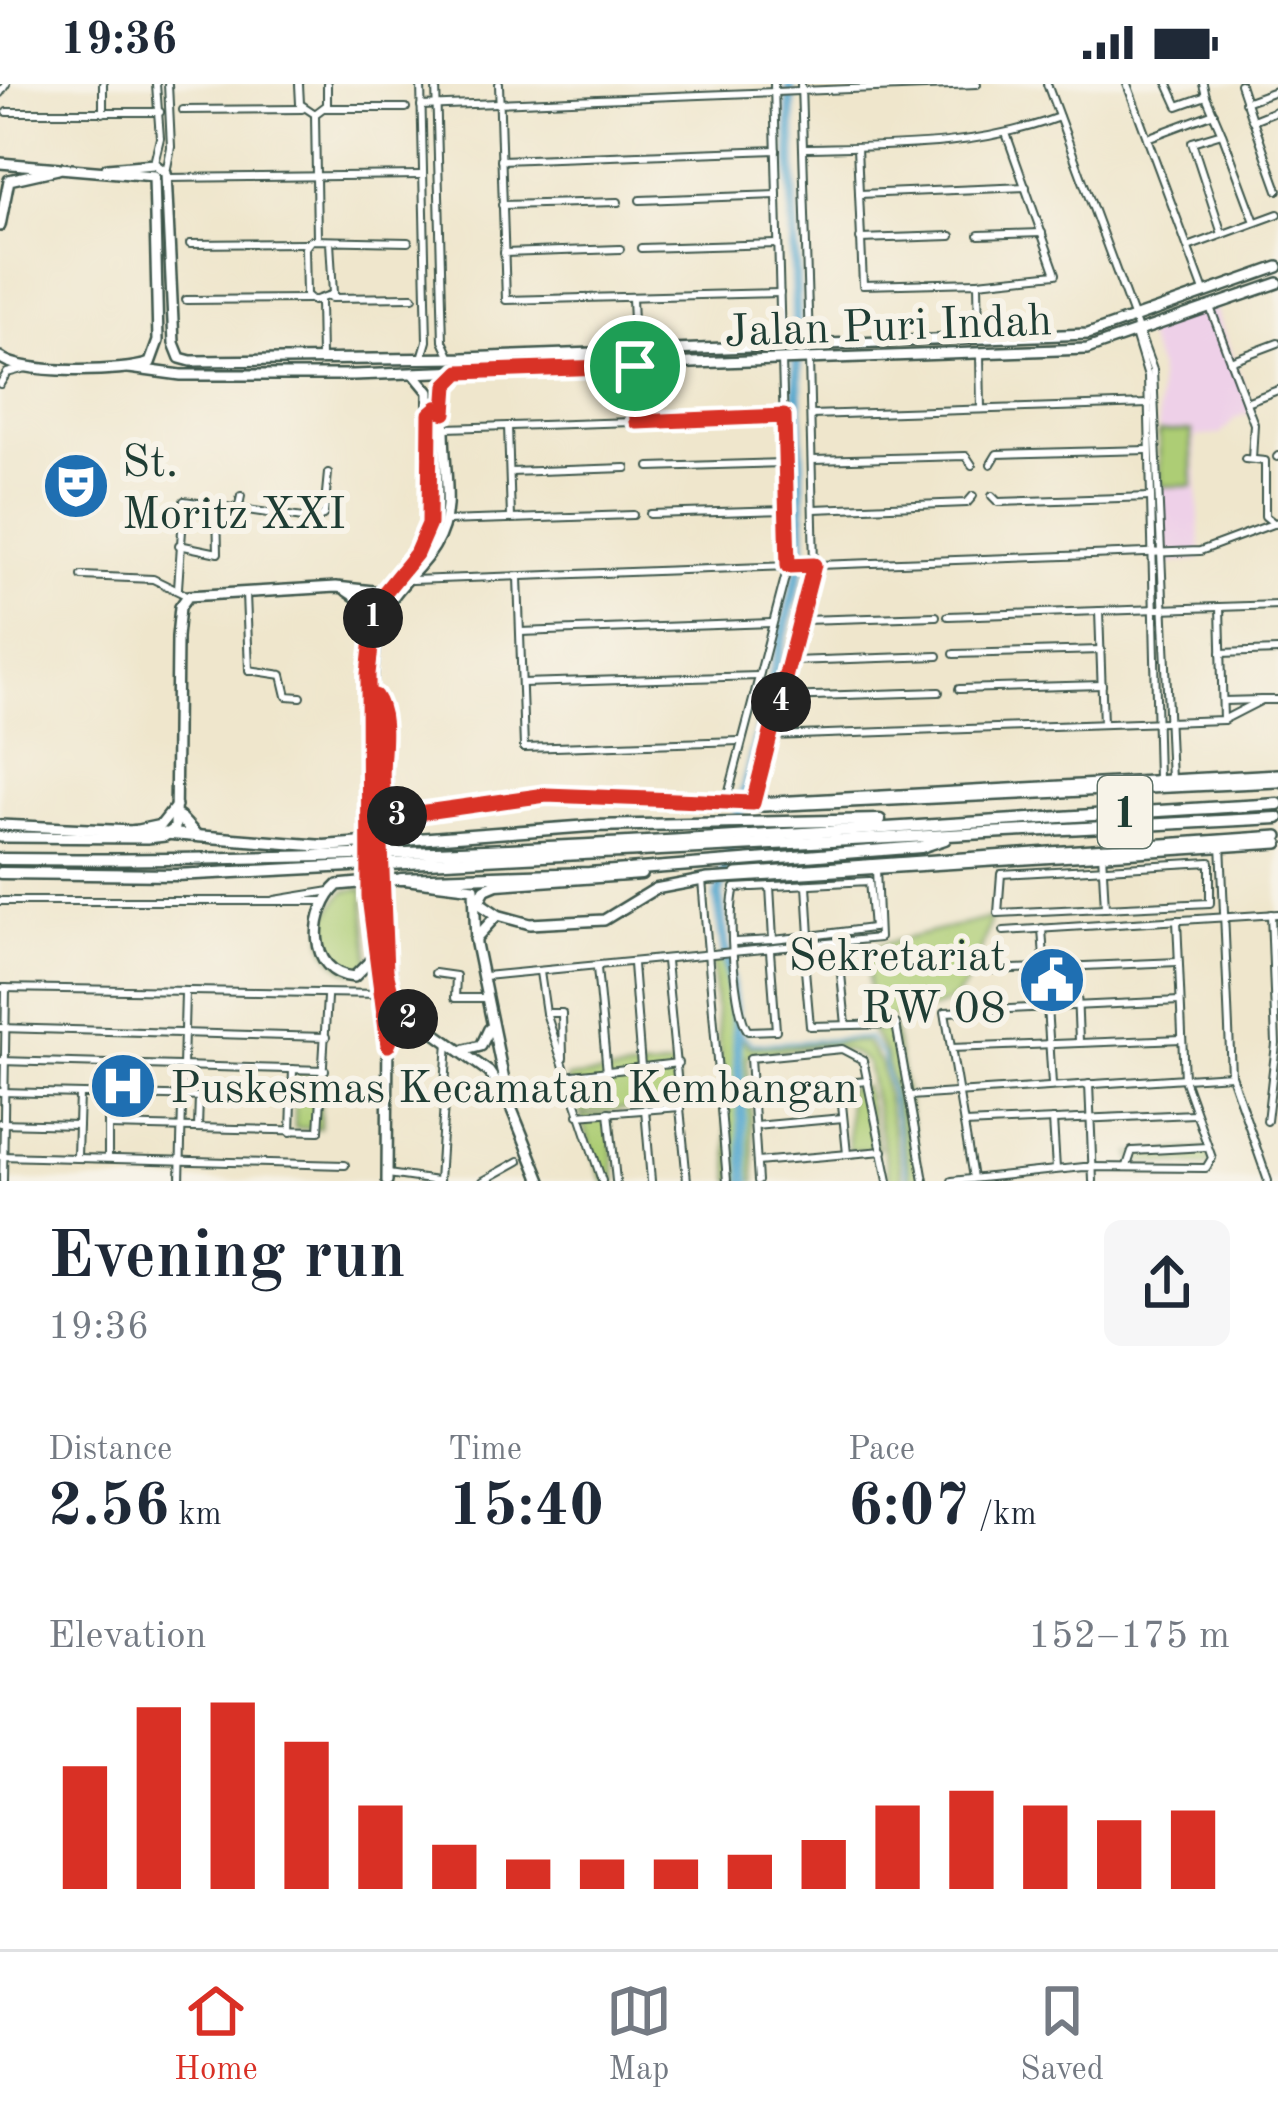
<!DOCTYPE html>
<html lang="en">
<head>
<meta charset="utf-8">
<style>
	:root { --surface:#fff; --page:#f6f6f7; --text:#1f2937; --muted:#747a83; --line:#e0e1e3; --accent:#d93025 }
	body { margin:0; font-family:"Old Standard TT",serif; background:var(--page); color:var(--text); height:100vh; display:flex; flex-direction:column; font-size:45px; white-space:nowrap }
	* { box-sizing:border-box; margin:0 }
	p { font-size:39px; color:var(--muted) }
	.icon { flex:none; width:66px; height:66px; fill:none; stroke:currentColor; stroke-width:2; stroke-linecap:round; stroke-linejoin:round }
	.map { position:relative; height:1097px; overflow:hidden }
	.details { display:flex; flex-direction:column; background:var(--surface); flex:1 }
	.details>* { flex:none }
	.pin { position:absolute; display:grid; place-items:center; width:102px; height:102px; color:#fff; margin:-51px; border:6px solid #fff; border-radius:50%; box-shadow:0 3px 12px #0007 }
	.km { position:absolute; width:60px; height:60px; margin:-30px; border-radius:50%; background:#222; color:#fff; font-size:33px; line-height:60px; text-align:center }
	.round { display:grid; place-items:center; flex:none; width:126px; height:126px; border-radius:18px; background:var(--page) }
	.head { display:flex; align-items:center; justify-content:space-between; height:204px; padding:0 48px }
	h1 { font-size:66px; font-weight:700; line-height:90px }
	.figures { display:grid; grid-template-columns:repeat(3,1fr); gap:18px; height:204px; padding:12px 48px }
	.figures div { display:grid; align-content:center }
	.figures b { font-size:60px; font-weight:700 }
	.figures small { font-size:33px; font-weight:400 }
	.figures p { font-size:33px }
	.chart { height:336px; padding:24px 48px }
	.chart p { display:flex; justify-content:space-between }
	.chart svg { width:100%; height:216px; margin-top:12px; stroke:var(--accent); stroke-width:6 }
	.status { display:flex; justify-content:space-between; align-items:center; height:84px; padding:0 60px; background:var(--surface); direction:ltr }
	.status svg { height:33px; fill:currentColor }
	.dock { display:flex; justify-content:space-around; align-items:center; height:168px; border-top:3px solid var(--line); background:var(--surface); font-size:33px; color:var(--muted) }
	.dock a { display:grid; justify-items:center; gap:6px }
	.dock .current { color:var(--accent) }
	.map>svg:first-child { display:block }
</style>
</head>
<body>
<div class="status"><b>19:36</b><svg viewBox="0 0 49 12"><path d="M0 12V9h3v3zM5 12V6h3v6zM10 12V3h3v9zM15 12V0h3v12zM26 1h20v11H26zM47 4h2v5h-2z"/></svg></div>
<div class="map">
<svg width="1278" height="1097" viewBox="0 0 1278 1097">
	<rect width="100%" height="100%" fill="#f7f3e8"/>
	<filter id="ink" filterUnits="userSpaceOnUse"><feTurbulence type="fractalNoise" baseFrequency=".00833" numOctaves="2"/><feDisplacementMap in="SourceGraphic" scale="24" xChannelSelector="R" yChannelSelector="G"/><feConvolveMatrix kernelMatrix="1 2 1 2 8 2 1 2 1" color-interpolation-filters="sRGB"/></filter>
	<filter id="wash" filterUnits="userSpaceOnUse"><feTurbulence type="fractalNoise" baseFrequency=".004" numOctaves="4" result="noise"/><feDisplacementMap in="SourceGraphic" scale="48" xChannelSelector="R" yChannelSelector="G"/><feGaussianBlur stdDeviation="2.7" result="paint"/><feColorMatrix in="noise" values="0 0 0 0 0 0 0 0 0 0 0 0 0 0 0 0 0 1.4 0 .05"/><feComposite in="paint" operator="in"/></filter>
	<g filter="url(#wash)">
		<rect width="100%" height="100%" fill="#efe6cc"/>
		<path fill="#eed0e8" d="M 1212,218 L 1254,327 L 1236,334 L 1221,350 L 1195,353 L 1201,475 L 1160,481 L 1158,284 L 1143,245 Z"/>
		<g fill="#adcd75" stroke="#668554" stroke-width="3">
			<path d="M 1191,347 L 1193,402 L 1160,402 L 1159,348 Z"/>
			<path d="M 363,804 L 369,880 L 351,888 C 311,869 319,836 345,807 Z"/>
			<path d="M 991,834 C 965,922 960,923 871,937 L 867,864 Z"/>
			<path d="M 722,873 L 734,945 L 745,1097 L 731,1097 L 712,876 Z"/>
			<path d="M 1075,886 L 1076,921 L 1050,921 L 1047,888 Z"/>
			<path d="M 894,945 L 922,1097 L 911,1097 L 885,969 L 871,946 Z"/>
			<path d="M 739,951 L 750,963 L 865,957 L 881,980 L 903,1097 L 890,1097 L 867,979 C 839,951 783,969 747,972 L 755,1097 L 749,1097 Z"/>
			<path d="M 675,982 L 679,1020 L 579,1029 L 567,994 Z"/>
			<rect x="295" y="991" width="25" height="53"/>
			<path d="M 865,1003 L 878,1065 L 849,1067 L 848,1004 Z"/>
			<path d="M 609,1031 L 616,1097 L 603,1097 L 581,1033 Z"/>
			<path d="M 1207,1065 L 1212,1077 L 1206,1082 L 1132,1077 L 1131,1070 Z"/>
		</g>
		<g fill="none" stroke-linecap="round" stroke-linejoin="round">
			<path stroke="#51a6cd" stroke-width="3" d="M 736,943 L 752,960 L 868,954 L 883,972 L 908,1097"/>
			<path stroke="#51a6cd" stroke-width="10" d="M 746,1097 L 736,943 L 718,813 L 802,475 L 790,0"/>
		</g>
	</g>
	<g filter="url(#ink)">
		<g fill="none" stroke-linecap="round" stroke-linejoin="round">
			<g stroke="#3e564b" stroke-width="10">
				<g id="minor">
					<path d="M 103,0 L 103,29"/>
					<path d="M 299,0 L 300,20 L 315,30 L 327,21 L 327,0"/>
					<path d="M 421,0 L 427,257 L 422,274"/>
					<path d="M 436,0 L 443,257 L 451,274"/>
					<path d="M 499,0 L 506,216 L 780,209"/>
					<path d="M 774,0 L 781,262"/>
					<path d="M 801,0 L 809,260"/>
					<path d="M 1047,0 L 1153,286 L 1171,696"/>
					<path d="M 1127,0 L 1205,210"/>
					<path d="M 1168,0 L 1178,22 L 1206,12 L 1203,0"/>
					<path d="M 1240,0 L 1252,36"/>
					<path d="M 0,9 L 6,0"/>
					<path d="M 1206,12 L 1221,47"/>
					<path d="M 1245,18 L 1278,6"/>
					<path d="M 421,22 L 977,0"/>
					<path d="M 325,24 L 406,24"/>
					<path d="M 183,26 L 302,25"/>
					<path d="M 1278,26 L 1253,36 L 1278,106"/>
					<path d="M 7,28 L 160,28"/>
					<path d="M 315,30 L 317,155"/>
					<path d="M 1147,54 L 1214,29"/>
					<path d="M 857,63 L 863,201 L 978,198 L 979,253"/>
					<path d="M 803,64 C 892,62 975,64 1059,33"/>
					<path d="M 501,76 L 776,66"/>
					<path d="M 154,79 L 160,54 L 156,0"/>
					<path d="M 166,89 L 171,63 L 168,0"/>
					<path d="M 167,94 L 422,91"/>
					<path d="M 859,110 L 1026,103"/>
					<path d="M 640,116 L 777,111"/>
					<path d="M 502,121 L 618,118"/>
					<path d="M 1222,150 L 1192,58 L 1222,49 L 1255,138"/>
					<path d="M 979,151 L 1042,149"/>
					<path d="M 860,155 L 951,152"/>
					<path d="M 330,158 L 333,210 L 313,217 L 306,211 L 305,164 L 311,156 L 408,158"/>
					<path d="M 190,160 L 307,159"/>
					<path d="M 1188,163 L 1278,130"/>
					<path d="M 641,164 L 778,160"/>
					<path d="M 504,169 L 620,165"/>
					<path d="M 978,198 L 1056,190 L 1007,52"/>
					<path d="M 331,214 L 413,213"/>
					<path d="M 632,214 L 637,336"/>
					<path d="M 186,216 L 308,215"/>
					<path d="M 320,217 L 321,274"/>
					<path d="M 1210,223 L 1254,340 L 1252,375"/>
					<path d="M 1135,250 L 1148,293 L 1158,695"/>
					<path d="M 980,270 L 981,325"/>
					<path d="M 1230,277 L 1278,259"/>
					<path d="M 0,300 L 7,289 L 26,284"/>
					<path d="M 1246,318 L 1278,306"/>
					<path d="M 811,331 L 1149,320"/>
					<path d="M 508,342 L 511,434"/>
					<path d="M 446,344 L 784,333"/>
					<path d="M 1277,373 L 1278,372"/>
					<path d="M 1245,375 L 1265,377 L 1265,432 L 1275,440"/>
					<path d="M 813,376 L 966,372 L 972,381"/>
					<path d="M 991,380 L 997,370 L 1148,366"/>
					<path d="M 650,383 L 784,379"/>
					<path d="M 510,388 L 626,384"/>
					<path d="M 992,412 L 998,418 L 1151,413"/>
					<path d="M 814,425 L 967,419 L 973,412"/>
					<path d="M 238,426 L 241,412"/>
					<path d="M 650,430 L 787,426"/>
					<path d="M 445,437 L 633,431"/>
					<path d="M 179,461 L 218,469 L 217,422"/>
					<path d="M 82,492 L 153,495 L 188,512"/>
					<path d="M 518,493 L 524,664 L 740,657"/>
					<path d="M 412,496 L 1200,467 L 1278,438"/>
					<path d="M 178,504 L 184,417 L 317,436 L 324,430 L 328,389"/>
					<path d="M 246,510 L 249,586 L 282,591 L 287,612 L 301,613"/>
					<path d="M 1220,523 L 1223,636"/>
					<path d="M 1099,527 L 1103,640"/>
					<path d="M 948,532 L 1278,521"/>
					<path d="M 803,536 L 936,532"/>
					<path d="M 520,548 L 772,539"/>
					<path d="M 1221,569 L 1278,567"/>
					<path d="M 954,570 L 1101,566"/>
					<path d="M 792,577 L 938,572"/>
					<path d="M 522,599 L 758,592"/>
					<path d="M 959,605 L 1102,601"/>
					<path d="M 782,613 L 939,608"/>
					<path d="M 1223,617 L 1261,616"/>
					<path d="M 771,652 L 1223,636 L 1262,616 L 1278,616"/>
					<path d="M 726,719 L 788,482 L 782,276"/>
					<path d="M 753,719 L 814,481 L 809,275"/>
					<path d="M 1221,759 L 1231,991 L 1268,1097"/>
					<path d="M 1102,768 L 1105,824"/>
					<path d="M 1210,778 L 1210,819 L 998,829 L 1001,790 Z"/>
					<path d="M 702,796 L 727,1097"/>
					<path d="M 807,801 L 810,852 L 872,844"/>
					<path d="M 770,802 L 773,856 L 810,852"/>
					<path d="M 275,816 L 330,807"/>
					<path d="M 0,817 L 324,817"/>
					<path d="M 1042,844 L 1052,1000"/>
					<path d="M 1004,847 L 1278,830"/>
					<path d="M 735,858 L 773,856"/>
					<path d="M 838,859 L 846,941"/>
					<path d="M 803,863 L 810,942 L 896,940 L 924,1097"/>
					<path d="M 770,867 L 776,946 L 748,947 C 734,929 727,826 735,804 L 869,797 L 873,844"/>
					<path d="M 666,877 L 687,1097"/>
					<path d="M 633,880 L 641,983"/>
					<path d="M 1076,883 L 1079,957"/>
					<path d="M 597,884 L 607,988"/>
					<path d="M 990,886 L 1178,878"/>
					<path d="M 540,888 L 546,929 L 602,1097"/>
					<path d="M 435,889 L 456,892 L 455,914 L 485,914"/>
					<path d="M 485,892 L 879,854 L 876,785"/>
					<path d="M 0,904 L 383,910"/>
					<path d="M 546,929 L 562,929 L 563,974"/>
					<path d="M 0,944 L 326,953"/>
					<path d="M 951,964 L 1182,955"/>
					<path d="M 0,977 L 325,986"/>
					<path d="M 565,992 L 678,979"/>
					<path d="M 840,1000 L 847,1070"/>
					<path d="M 1089,1000 L 1093,1097"/>
					<path d="M 752,1007 L 868,997"/>
					<path d="M 0,1008 L 292,1015"/>
					<path d="M 108,1011 L 108,1074"/>
					<path d="M 910,1012 L 1231,991"/>
					<path d="M 645,1025 L 651,1097"/>
					<path d="M 609,1028 L 616,1097"/>
					<path d="M 578,1031 L 680,1023"/>
					<path d="M 1053,1036 L 1056,1085"/>
					<path d="M 1267,1037 L 1276,960 L 1271,830"/>
					<path d="M 0,1039 L 78,1041"/>
					<path d="M 964,1040 L 1194,1030"/>
					<path d="M 108,1042 L 319,1047 L 327,913"/>
					<path d="M 755,1042 L 843,1034"/>
					<path d="M 198,1044 L 199,1013"/>
					<path d="M 291,1048 L 293,985"/>
					<path d="M 0,1072 L 345,1081"/>
					<path d="M 77,1072 L 79,1010"/>
					<path d="M 757,1078 L 883,1067"/>
					<path d="M 1127,1082 L 1132,1067 L 1207,1063"/>
					<path d="M 388,1090 L 437,1097"/>
					<path d="M 973,1094 L 945,928 L 1180,917"/>
					<path d="M 3,1097 L 6,904"/>
					<path d="M 180,1097 L 185,908"/>
					<path d="M 439,1097 L 448,957"/>
					<path d="M 483,1097 L 519,1077"/>
					<path d="M 758,1097 L 750,974 L 842,965 L 863,976 L 888,1097"/>
					<path d="M 952,1097 L 1084,1083 L 1206,1084 L 1212,1074 L 1184,995 L 1177,836"/>
				</g>
			</g>
			<g stroke="#3e564b" stroke-width="14">
				<g id="major">
					<path d="M 0,79 L 154,92 L 158,257 L 150,279 C 125,289 19,291 0,273"/>
					<path d="M 107,84 L 154,80 L 166,89 L 174,259 L 180,274 L 191,277 L 463,274 L 1088,250 L 1278,183"/>
					<path d="M 0,142 L 9,96 L 58,85"/>
					<path d="M 129,284 L 181,291 L 353,291 L 1087,265 L 1278,199"/>
					<path d="M 347,507 L 374,525"/>
					<path d="M 375,612 L 383,628 L 387,722 L 405,733 L 546,711 L 764,722 L 1278,698"/>
					<path d="M 756,719 L 1278,690"/>
					<path d="M 0,741 L 133,747 L 161,741 L 176,722"/>
					<path d="M 377,744 C 376,678 362,595 383,532 C 397,492 443,478 447,422 C 450,390 432,309 459,289"/>
					<path d="M 366,747 L 374,525 L 415,470 L 429,440 L 429,308 L 415,291"/>
					<path d="M 0,753 L 147,754 L 165,752 L 175,744 L 177,553 L 180,523 L 188,512 L 336,503 L 383,508"/>
					<path d="M 737,790 L 1278,752"/>
					<path d="M 369,813 L 374,873 L 388,935 L 387,1097"/>
					<path d="M 380,814 L 395,920 L 489,988 L 508,1016 L 541,1097"/>
					<path d="M 475,855 L 497,831 L 530,840 L 604,836 L 655,805 L 708,795 L 1278,759"/>
					<path d="M 374,873 L 354,893 C 306,889 310,826 338,801 L 401,795 L 474,804 L 476,860 L 508,1016"/>
					<path d="M 465,966 L 481,962 L 489,945"/>
				</g>
			</g>
			<g stroke="#3e564b" stroke-width="15">
				<g id="highway">
					<path d="M 179,733 L 195,750"/>
					<path d="M 133,747 L 324,762 L 590,742 L 880,736"/>
					<path d="M 0,775 C 426,780 853,744 1278,720"/>
					<path d="M 0,789 L 176,791 L 1278,734"/>
					<path d="M 401,795 L 589,789 L 921,763 L 945,755"/>
					<path d="M 497,831 L 478,818 L 485,805 L 497,800 L 641,790"/>
				</g>
			</g>
			<use href="#minor" stroke="#fff" stroke-width="6"/>
			<use href="#major" stroke="#fff" stroke-width="9"/>
			<use href="#highway" stroke="#fff" stroke-width="10"/>
			<g stroke="#3e564b" stroke-width="14" stroke-linecap="butt">
				<g id="major-bridge">
					<path d="M 377,744 L 380,814"/>
					<path d="M 366,747 L 369,813"/>
				</g>
			</g>
			<use href="#major-bridge" stroke="#fff" stroke-width="9"/>
		</g>
	</g>
	<g fill="none" stroke-linecap="round" stroke-linejoin="round" filter="url(#ink)">
		<g stroke="#fff" stroke-width="24">
			<path id="route" d="M 635,282 L 637,338 L 784,332 L 788,482 L 814,481 L 753,719 L 546,711 L 397,732 C 365,706 398,646 375,612 L 386,887 L 393,916 L 412,935 L 397,940 L 388,961 L 369,813 L 368,590 L 376,519 L 416,470 L 429,440 L 430,330 L 437,324 L 445,329 L 447,301 L 460,288 Z"/>
		</g>
		<use href="#route" stroke="#d93025" stroke-width="15"/>
	</g>
	<defs>
		<g id="theatre-disc" transform="scale(3.45)"><circle r="9.5" fill="#1f6fb2" stroke="#f7f3e8"/><path d="M-5-5.5Q0-4 5-5.5V0Q5 5 0 6Q-5 5-5 0ZM-3.3-2.5H-1v1.5H-3.3ZM1-2.5H3.3v1.5H1ZM-2.8 1Q0 5.5 2.8 1Z" fill="#fff"/></g>
		<g id="civic-disc" transform="scale(3.45)"><circle r="9.5" fill="#1f6fb2" stroke="#f7f3e8"/><path d="M-.6-6.5H3V-4.5H.6V-3L4-1V1h2V6H-6V1h2V-1L-.6-3ZM-1.2 2.5V6h2.4V2.5Z" fill="#fff"/></g>
		<g id="hospital-disc" transform="scale(3.45)"><circle r="9.5" fill="#1f6fb2" stroke="#f7f3e8"/><path d="M-5-5h3v3.5h4V-5h3V5h-3V1.5h-4V5h-3Z" fill="#fff"/></g>
	</defs>
	<g fill-rule="evenodd">
		<use href="#theatre-disc" x="76" y="402"/>
		<use href="#civic-disc" x="1052" y="896"/>
		<use href="#hospital-disc" x="123" y="1002"/>
	</g>
	<g text-anchor="middle" stroke-width="12" stroke-linejoin="round" paint-order="stroke">
		<rect fill="#f7f3e8" stroke="#60746a" stroke-width="3" x="1098" y="692" width="54" height="72" rx="9"/>
		<g font-size="42" font-weight="bold" fill="#1f3d34">
			<text x="1125" y="743">1</text>
		</g>
		<g font-size="45" fill="#1f3d34" stroke="#f7f3e8">
			<text transform="translate(888 240) rotate(-2)" y="16">Jalan Puri Indah</text>
		</g>
		<g font-size="45" fill="#1f3d34" stroke="#f7f3e8" text-anchor="start">
			<text x="122" y="392">St.<tspan x="122" dy="52">Moritz XXI</tspan></text>
			<text x="1006" y="886" text-anchor="end">Sekretariat<tspan x="1006" dy="52">RW 08</tspan></text>
			<text x="170" y="1018">Puskesmas Kecamatan Kembangan</text>
		</g>
	</g>
</svg>
<div class="pin" style="left:635px;top:282px;background:#1e9e55"><svg class="icon" aria-label="arrive" viewBox="0 0 24 24"><path d="M6 21V4h12l-3 4 3 4H6"/></svg></div>
<b class="km" style="left:373px;top:534px">1</b>
<b class="km" style="left:408px;top:935px">2</b>
<b class="km" style="left:397px;top:732px">3</b>
<b class="km" style="left:781px;top:618px">4</b>
</div>
<section class="details">
<div class="head"><div><h1>Evening run</h1><p>19:36</p></div><a class="round"><svg class="icon" aria-label="share" viewBox="0 0 24 24"><path d="M12 15V3M7 8l5-5 5 5M5 13v7h14v-7"/></svg></a></div>
<div class="figures">
<div><p>Distance</p><b>2.56<small> km</small></b></div>
<div><p>Time</p><b>15:40</b></div>
<div><p>Pace</p><b>6:07<small> /km</small></b></div>
</div>
<div class="chart"><p><span>Elevation</span>152–175 m</p>
<svg viewBox="0 0 160 44" preserveAspectRatio="none"><path d="M5 44V19M15 44V7M25 44V6M35 44V14M45 44V27M55 44V35M65 44V38M75 44V38M85 44V38M95 44V37M105 44V34M115 44V27M125 44V24M135 44V27M145 44V30M155 44V28"/></svg>
</div>
</section>
<nav class="dock">
<a class="current"><svg class="icon" aria-label="home" viewBox="0 0 24 24"><path d="M3 11l9-7 9 7M6 9v11h12V9"/></svg>Home</a>
<a><svg class="icon" aria-label="map" viewBox="0 0 24 24"><path d="M3 6l6-2 6 2 6-2v14l-6 2-6-2-6 2zM9 4v14M15 6v14"/></svg>Map</a>
<a><svg class="icon" aria-label="saved" viewBox="0 0 24 24"><path d="M7 4h10v16l-5-4-5 4z"/></svg>Saved</a>
</nav>
</body>
</html>
